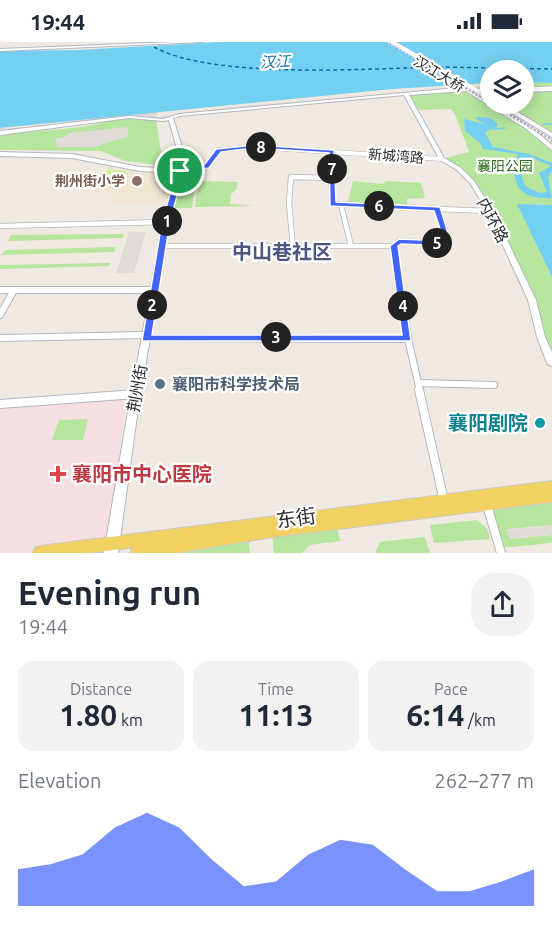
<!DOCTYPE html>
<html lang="en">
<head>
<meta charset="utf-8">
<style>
	:root { --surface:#fff; --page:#f2f2f3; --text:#1f2937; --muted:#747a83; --accent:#4264fb }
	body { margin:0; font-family:Ubuntu,"Noto Sans SC",sans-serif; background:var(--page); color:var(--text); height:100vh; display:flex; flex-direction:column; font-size:22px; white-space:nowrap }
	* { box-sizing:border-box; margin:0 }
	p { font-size:20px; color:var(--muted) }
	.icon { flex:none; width:33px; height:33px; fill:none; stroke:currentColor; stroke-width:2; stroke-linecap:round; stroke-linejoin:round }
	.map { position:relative; height:511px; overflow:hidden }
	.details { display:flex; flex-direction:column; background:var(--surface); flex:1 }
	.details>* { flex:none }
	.controls { position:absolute; left:480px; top:18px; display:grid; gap:12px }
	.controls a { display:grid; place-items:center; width:54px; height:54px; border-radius:50%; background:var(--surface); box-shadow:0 3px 15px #0003; font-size:30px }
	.pin { position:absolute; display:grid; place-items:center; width:51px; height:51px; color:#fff; margin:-26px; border:3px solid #fff; border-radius:50%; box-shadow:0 2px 6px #0007 }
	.km { position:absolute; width:30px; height:30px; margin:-15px; border-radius:50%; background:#222; color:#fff; font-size:16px; line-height:30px; text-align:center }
	.round { display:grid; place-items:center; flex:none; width:63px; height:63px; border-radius:24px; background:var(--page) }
	.headline { display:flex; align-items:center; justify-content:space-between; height:102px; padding:0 18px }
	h1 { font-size:33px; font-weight:600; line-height:45px }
	.metrics { display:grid; grid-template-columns:repeat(3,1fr); gap:9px; height:102px; padding:6px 18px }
	.metrics div { display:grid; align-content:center; border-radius:15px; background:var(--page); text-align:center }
	.metrics b { font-size:30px; font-weight:600 }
	.metrics small { font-size:16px; font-weight:400 }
	.metrics p { font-size:16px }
	.chart { height:168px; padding:12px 18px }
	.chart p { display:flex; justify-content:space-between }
	.chart svg { width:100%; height:108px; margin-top:6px; fill:var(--accent); opacity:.7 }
	.status { display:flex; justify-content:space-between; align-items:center; height:42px; padding:0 30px; background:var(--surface); direction:ltr }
	.status svg { height:16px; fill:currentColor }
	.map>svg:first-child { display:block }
</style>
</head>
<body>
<div class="status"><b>19:44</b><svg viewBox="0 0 49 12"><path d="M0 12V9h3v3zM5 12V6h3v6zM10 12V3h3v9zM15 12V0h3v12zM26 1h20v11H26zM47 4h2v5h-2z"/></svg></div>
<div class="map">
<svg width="552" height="511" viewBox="0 0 552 511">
	<rect width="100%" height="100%" fill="#efe9e1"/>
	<path fill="#f0e6d1" d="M 110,120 L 176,130 L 178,135 L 171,161 L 110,161 L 112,154 L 110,150 L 92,149 Z"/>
	<path fill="#f5dfe0" d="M 127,352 L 108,503 L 40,511 L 0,511 L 0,362 Z"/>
	<g fill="#b6e59e">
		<path d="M 524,40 L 552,41 L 552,90 L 500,62 L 524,62 Z"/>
		<path d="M 449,48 L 470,51 L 527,85 L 544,99 L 552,99 L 552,163 L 518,162 L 552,235 L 552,321 L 532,258 L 490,169 L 472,140 L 459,127 L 442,117 L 469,110 L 455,72 L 451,67 L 416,68 L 406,52 Z"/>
		<path d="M 129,75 L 156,78 L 162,115 L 166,124 L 125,119 L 101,109 L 0,108 L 0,93 L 82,85 Z"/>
		<path d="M 178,137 L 196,137 L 192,166 L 170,166 Z"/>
		<path d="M 200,139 L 238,140 L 236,148 L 231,152 L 230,162 L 254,164 L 195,165 L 198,142 Z"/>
		<path d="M 353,139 L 383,142 L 386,139 L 421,141 L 425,156 L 407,157 L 407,163 L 348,160 Z"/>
		<path d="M 124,192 L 123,196 L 8,199 L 11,193 Z"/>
		<path d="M 115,205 L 114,210 L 1,213 L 5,208 Z"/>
		<path d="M 110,221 L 109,224 L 0,227 L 0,223 Z"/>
		<path d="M 88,377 L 83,398 L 52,398 L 59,378 Z"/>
		<path d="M 552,454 L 552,483 L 507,487 L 510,497 L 552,493 L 552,501 L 500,506 L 486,462 Z"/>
		<path d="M 477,478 L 487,487 L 490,497 L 434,501 L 430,483 Z"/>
		<path d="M 336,481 L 340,499 L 310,503 L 302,511 L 274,511 L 272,489 Z"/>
		<path d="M 248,493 L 250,511 L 141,511 Z"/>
		<path d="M 425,495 L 430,511 L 375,511 L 380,500 Z"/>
	</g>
	<path fill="#c9ec9a" d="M 110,124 L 112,125 L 110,129 L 124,128 L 128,132 L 115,144 L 98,142 Z"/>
	<g fill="#dfdcd8">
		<path d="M 426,49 L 179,73 L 163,78 L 134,75 L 0,91 L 0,86 L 17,86 L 157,69 L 157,75 L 233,65 Z"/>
		<path d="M 129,85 L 127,95 L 94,105 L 57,105 L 56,96 L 65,95 L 69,91 Z"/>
		<path d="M 129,190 L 146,190 L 134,231 L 116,231 Z"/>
		<path d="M 552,483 L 552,493 L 510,497 L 506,488 Z"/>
	</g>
	<g fill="#75cff0" fill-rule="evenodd">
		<path d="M 220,0 L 552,0 L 552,41 L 524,40 L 524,28 L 490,28 L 490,41 L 392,47 L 0,86 L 0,9 L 78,8 Z"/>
		<path d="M 478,75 L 490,76 L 497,81 L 497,85 L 485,90 L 493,105 L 529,112 L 552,121 L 552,129 L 548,135 L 552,156 C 520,159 508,141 518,112 L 483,107 L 480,101 L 465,89 L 464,77 L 484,82 L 475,76 ZM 531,115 L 551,124 L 539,131 L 547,150 L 540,151 L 525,144 L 520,129 L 522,117 Z"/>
		<path d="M 517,162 L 552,163 L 552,235 Z"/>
	</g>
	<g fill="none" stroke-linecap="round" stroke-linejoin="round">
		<g stroke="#75cff0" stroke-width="1.5">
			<path d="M 543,82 L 552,82"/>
			<path d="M 493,87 L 505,86"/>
		</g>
		<g stroke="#0d6fa3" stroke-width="1.5" stroke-dasharray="4 3" stroke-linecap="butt">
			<path d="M 154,5 C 212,37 364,27 434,25"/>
			<path d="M 439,25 L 552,27"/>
		</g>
		<g stroke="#b4b7c1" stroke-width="4">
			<path id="street-far4" d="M 524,47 L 552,46"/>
		</g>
		<g stroke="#b4b7c1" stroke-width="5">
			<g id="street-far3">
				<path d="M 180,129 L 207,125 L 218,108 L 254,105 L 442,117"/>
				<path d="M 331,129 L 332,110"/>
			</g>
		</g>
		<g stroke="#b4b7c1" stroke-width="6">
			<g id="street-far2">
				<path d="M 180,129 L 188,128"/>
				<path d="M 331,136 L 333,162 L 438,167"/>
				<path d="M 341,163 L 351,204"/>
				<path d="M 0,184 L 166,180"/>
				<path d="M 162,204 L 394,204 L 399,199 L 449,202 L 438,167 L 490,169"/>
				<path d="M 394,204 L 397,225"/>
				<path d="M 293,205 L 289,161 L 291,135 L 331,136 L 331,128"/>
			</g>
		</g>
		<g stroke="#b4b7c1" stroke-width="8">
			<g id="street-far1">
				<path d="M 397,223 L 408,297 L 420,349"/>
				<path d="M 0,248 L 154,248"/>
				<path d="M 0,273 L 14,248"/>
				<path d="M 0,296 L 146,293"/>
				<path d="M 146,296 L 408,297"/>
				<path d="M 418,341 L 494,343"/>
			</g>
		</g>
		<g stroke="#b4b7c1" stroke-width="10">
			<g id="street">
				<path d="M 419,348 L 444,459"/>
				<path d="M 0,362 L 136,352"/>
				<path d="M 487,463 L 501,511"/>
			</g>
		</g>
		<g stroke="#b4b7c1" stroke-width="2">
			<g id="secondary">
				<path d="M 175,0 L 203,0 L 0,9 L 0,7 Z"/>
				<path d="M 456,46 L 490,47 L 490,49 L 471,49 L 529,84 L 552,103 L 552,108 L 525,86 L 466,49 L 409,53 L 444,116 L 461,126 L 474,139 L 493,169 L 536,258 L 545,295 L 552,310 L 552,324 L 549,323 L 547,321 L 537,295 L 528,258 L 487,169 L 470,141 L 457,128 L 440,118 L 404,53 L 180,74 L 173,76 L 186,118 L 169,180 L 136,381 L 118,511 L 104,511 L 126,381 L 163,180 L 177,131 L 140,129 L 72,116 L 0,114 L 0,110 L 72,112 L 140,125 L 178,127 L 180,118 L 169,78 L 163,79 L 129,76 L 0,93 L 0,89 L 129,74 L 163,77 L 179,72 Z"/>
				<path d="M 552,47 L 552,49 L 524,50 L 524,48 Z"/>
				<path d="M 507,66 L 511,66 L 552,91 L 552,95 L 507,68 Z"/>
			</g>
		</g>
		<g stroke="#c9c9c9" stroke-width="2">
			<path id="primary" d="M 552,439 L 552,460 L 267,496 L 177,511 L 130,511 L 132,506 L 136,505 L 90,511 L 33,511 L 35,506 L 40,504 Z"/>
		</g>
		<use href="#street-far4" stroke="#fff" stroke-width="3"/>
		<use href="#street-far3" stroke="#fff" stroke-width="4"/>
		<use href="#street-far2" stroke="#fff" stroke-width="4.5"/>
		<use href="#street-far1" stroke="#fff" stroke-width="6"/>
		<use href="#street" stroke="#fff" stroke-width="8"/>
		<use href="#secondary" fill="#fff" fill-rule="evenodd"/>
		<use href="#primary" fill="#f2d163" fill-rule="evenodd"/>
		<g stroke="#a3a6b8" stroke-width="2">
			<g id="rail">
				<path d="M 388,0 L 490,61"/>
				<path d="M 491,62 L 552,98"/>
			</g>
		</g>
		<use href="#rail" stroke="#fff" stroke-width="1.5" stroke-dasharray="2" stroke-linecap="butt"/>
		<g stroke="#b4b7c1" stroke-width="4.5" stroke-linecap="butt">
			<path id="secondary-bridge" d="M 392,0 L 478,49"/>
		</g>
		<use href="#secondary-bridge" stroke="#fff" stroke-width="4"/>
	</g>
	<path fill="#4264fb" stroke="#fff" stroke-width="1.5" fill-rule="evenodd" d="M 254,103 L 334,108 L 336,160 L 440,165 L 452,204 L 401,202 L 398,204 L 411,299 L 142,299 L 162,180 L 175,135 L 165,128 L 204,123 L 216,107 ZM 254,106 L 329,111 L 330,164 L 434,169 L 444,199 L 399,197 L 390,204 L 402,293 L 152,293 L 170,180 L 182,135 L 179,131 L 209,126 L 221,110 Z"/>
	<circle fill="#8d6e63" stroke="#fff" stroke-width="2" cx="137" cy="139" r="6"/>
	<circle fill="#5c6f8a" stroke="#fff" stroke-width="2" cx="160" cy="342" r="6"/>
	<circle fill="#0f9aa8" stroke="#fff" stroke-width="2" cx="540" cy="381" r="6"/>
	<path fill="#e0444e" stroke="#fff" stroke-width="2" d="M55 423h6v6h6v6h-6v6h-6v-6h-6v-6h6z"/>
	<g text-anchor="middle" stroke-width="4.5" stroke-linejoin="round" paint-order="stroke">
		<g font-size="14" fill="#2e2e2e" stroke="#fff">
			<text transform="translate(439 32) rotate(31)" y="5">汉江大桥</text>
			<text transform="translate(396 114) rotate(4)" y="5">新城湾路</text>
		</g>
		<g font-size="14" fill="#2c6e1b" stroke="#fff">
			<text x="505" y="129">襄阳公园</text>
		</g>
		<g font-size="14" font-weight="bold" fill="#785e54" stroke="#fff" text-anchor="end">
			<text x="125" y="144">荆州街小学</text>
		</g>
		<g font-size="15" font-style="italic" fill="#0d6fa3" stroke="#fff">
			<text transform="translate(275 20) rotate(-3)" y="5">汉江</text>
		</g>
		<g font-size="16" fill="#2e2e2e" stroke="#fff">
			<text transform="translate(493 178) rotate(62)" y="6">内环路</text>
			<text transform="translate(137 346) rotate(-80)" y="6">荆州街</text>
		</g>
		<g font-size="16" font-weight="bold" fill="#4e5e75" stroke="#fff" text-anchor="start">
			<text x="172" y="348">襄阳市科学技术局</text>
		</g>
		<g font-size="20" font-weight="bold" fill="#4d5680" stroke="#fff">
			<text x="282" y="217">中山巷社区</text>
		</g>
		<g font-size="20" font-weight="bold" fill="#0d838f" stroke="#fff" text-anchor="end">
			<text x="528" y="388">襄阳剧院</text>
		</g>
		<g font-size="20" font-weight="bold" fill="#be3a42" stroke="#fff" text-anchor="start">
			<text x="72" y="439">襄阳市中心医院</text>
		</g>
		<g font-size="20" fill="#2e2e2e" stroke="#fff">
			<text transform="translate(296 476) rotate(-8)" y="7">东街</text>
		</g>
	</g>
</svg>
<div class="controls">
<a><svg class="icon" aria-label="layers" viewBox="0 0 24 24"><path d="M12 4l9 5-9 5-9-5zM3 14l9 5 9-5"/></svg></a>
</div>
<div class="pin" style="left:180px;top:129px;background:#1e9e55"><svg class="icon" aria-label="arrive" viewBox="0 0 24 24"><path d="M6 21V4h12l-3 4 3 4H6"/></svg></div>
<b class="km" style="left:167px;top:179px">1</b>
<b class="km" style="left:152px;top:263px">2</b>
<b class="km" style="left:276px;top:295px">3</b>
<b class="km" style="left:403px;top:264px">4</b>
<b class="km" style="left:437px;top:201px">5</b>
<b class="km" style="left:379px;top:164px">6</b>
<b class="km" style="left:332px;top:127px">7</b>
<b class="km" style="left:261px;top:105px">8</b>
</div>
<section class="details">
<div class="headline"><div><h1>Evening run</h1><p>19:44</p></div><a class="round"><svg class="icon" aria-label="share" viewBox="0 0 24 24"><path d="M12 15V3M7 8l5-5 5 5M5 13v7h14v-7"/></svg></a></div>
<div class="metrics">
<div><p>Distance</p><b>1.80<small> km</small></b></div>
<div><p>Time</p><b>11:13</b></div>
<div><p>Pace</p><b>6:14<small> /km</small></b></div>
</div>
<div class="chart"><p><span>Elevation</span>262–277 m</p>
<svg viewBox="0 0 160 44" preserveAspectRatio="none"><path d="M0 44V29L10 27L20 23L30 12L40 6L50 12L60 25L70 36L80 34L90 23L100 17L110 19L120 29L130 38L140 38L150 34L160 29V44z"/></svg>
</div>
</section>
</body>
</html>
